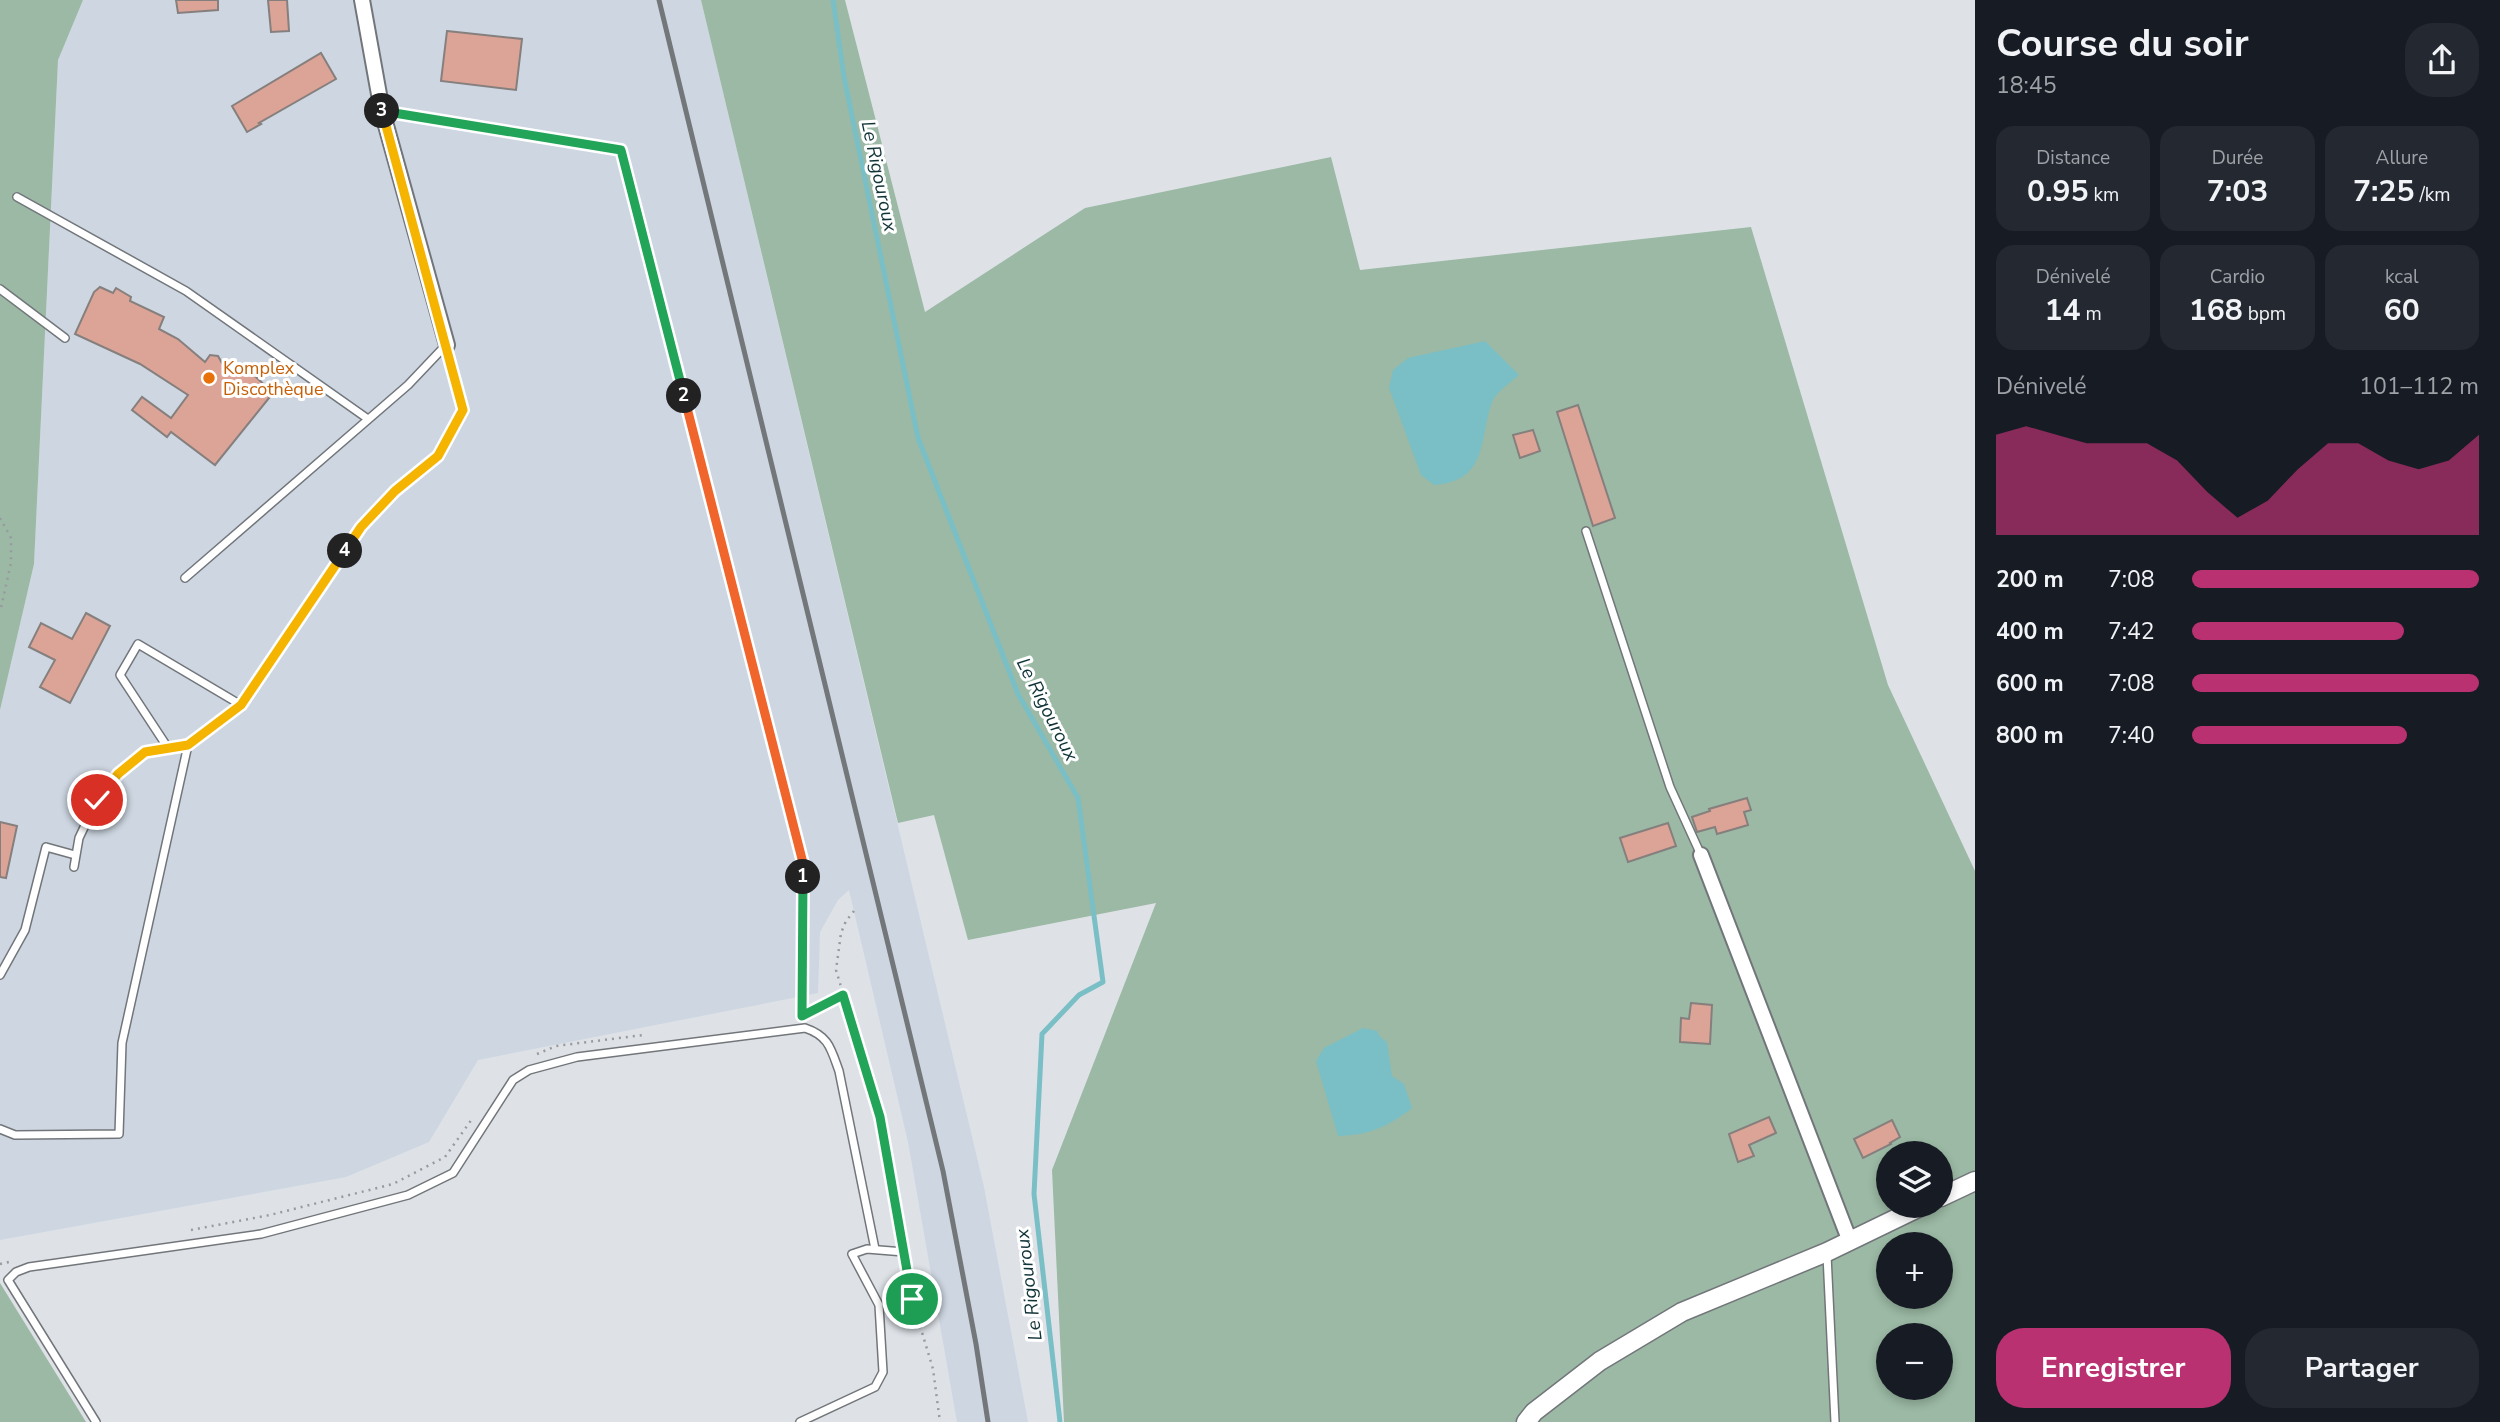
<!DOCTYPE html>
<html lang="fr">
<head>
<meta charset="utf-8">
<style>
	:root { --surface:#171b24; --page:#242831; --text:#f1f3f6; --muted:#9ea1a6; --accent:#b93171 }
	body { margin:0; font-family:"Nunito Sans",sans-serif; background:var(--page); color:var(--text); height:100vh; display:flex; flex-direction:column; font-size:26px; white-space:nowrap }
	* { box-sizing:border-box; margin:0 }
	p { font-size:23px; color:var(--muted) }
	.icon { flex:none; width:38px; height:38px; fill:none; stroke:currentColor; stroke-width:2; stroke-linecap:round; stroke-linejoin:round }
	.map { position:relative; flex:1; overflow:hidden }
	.details { display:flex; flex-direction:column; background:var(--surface); width:525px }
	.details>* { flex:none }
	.buttons { position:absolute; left:1876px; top:1141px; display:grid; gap:14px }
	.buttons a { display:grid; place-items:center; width:77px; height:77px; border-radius:50%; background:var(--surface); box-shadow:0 4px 10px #0003; font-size:35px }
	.pin { position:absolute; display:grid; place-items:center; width:60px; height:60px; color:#fff; margin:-30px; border:4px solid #fff; border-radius:50%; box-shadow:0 2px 7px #0007 }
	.km { position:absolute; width:35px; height:35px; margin:-18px; border-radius:50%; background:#222; color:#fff; font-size:19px; line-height:35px; text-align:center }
	.round { display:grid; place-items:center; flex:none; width:74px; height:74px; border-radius:28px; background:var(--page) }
	.summary { display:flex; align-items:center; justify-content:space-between; height:119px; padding:0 21px }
	h1 { font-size:38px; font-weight:700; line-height:52px }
	.metrics { display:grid; grid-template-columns:repeat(3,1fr); gap:10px; height:119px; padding:7px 21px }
	.metrics div { display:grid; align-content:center; border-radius:18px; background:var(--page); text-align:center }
	.metrics b { font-size:30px; font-weight:700 }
	.metrics small { font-size:19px; font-weight:400 }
	.metrics p { font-size:19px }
	.chart { height:196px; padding:14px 21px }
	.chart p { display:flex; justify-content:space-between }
	.chart svg { width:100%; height:126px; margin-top:7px; fill:var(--accent); opacity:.7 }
	.primary-button { display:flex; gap:14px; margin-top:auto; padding:14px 21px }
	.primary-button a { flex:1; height:80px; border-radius:28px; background:var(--accent); color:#fff; font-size:28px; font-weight:700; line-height:80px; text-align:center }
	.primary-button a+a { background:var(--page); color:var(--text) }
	ul { padding:0 21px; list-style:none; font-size:23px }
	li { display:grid; grid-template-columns:112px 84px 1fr; align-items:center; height:52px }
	li i { height:18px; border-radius:9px; background:var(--accent) }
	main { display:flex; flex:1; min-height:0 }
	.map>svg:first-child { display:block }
</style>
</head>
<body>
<main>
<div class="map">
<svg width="1975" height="1422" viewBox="0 0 1975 1422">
	<rect width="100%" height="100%" fill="#dee2e7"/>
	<path fill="#cdd6e1" d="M 83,0 L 701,0 L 984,1187 L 1028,1422 L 957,1422 L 908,1142 L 849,890 L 838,900 L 820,932 L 818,993 L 478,1060 L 429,1142 L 346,1177 L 0,1240 L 0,710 L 34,564 L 58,59 Z"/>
	<g fill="#9bb9a4" fill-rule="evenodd">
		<path d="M 0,0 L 83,0 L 58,60 L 34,564 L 0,710 Z"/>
		<path d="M 701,0 L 845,0 L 925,312 L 1085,208 L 1331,157 L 1360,270 L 1751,227 L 1888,685 L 1975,871 L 1975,1422 L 1064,1422 L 1052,1170 L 1156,903 L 968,940 L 934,815 L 898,823 ZM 1888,1153 L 1941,1153 L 1941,1206 L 1888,1206 ZM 1888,1244 L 1941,1244 L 1941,1297 L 1888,1297 ZM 1888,1335 L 1941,1335 L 1941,1388 L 1888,1388 Z"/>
		<path d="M 0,1283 L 86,1422 L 0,1422 Z"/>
	</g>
	<g fill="#7abfc6">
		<path d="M 1485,341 L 1519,375 C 1511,382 1496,392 1492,402 C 1479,438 1489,481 1434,485 L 1421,475 L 1389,388 L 1393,370 L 1408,358 Z"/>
		<path d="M 1363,1028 L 1377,1031 L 1380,1037 L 1387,1042 L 1392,1076 L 1404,1084 L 1412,1108 C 1388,1127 1369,1135 1338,1136 L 1316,1061 L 1324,1048 Z"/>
	</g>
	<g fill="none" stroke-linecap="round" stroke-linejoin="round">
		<path stroke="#7abfc6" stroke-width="5" d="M 833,0 L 844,77 L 918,438 L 1018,694 L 1078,798 L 1103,982 L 1079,995 L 1042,1034 L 1034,1194 L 1060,1422"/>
	</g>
	<g fill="#dca496" stroke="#857f7e" stroke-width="2">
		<path d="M 176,0 L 218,0 L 218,10 L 178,13 Z"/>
		<path d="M 268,0 L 287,0 L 289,31 L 271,32 Z"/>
		<path d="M 447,31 L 522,39 L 516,90 L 441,81 Z"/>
		<path d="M 321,53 L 336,79 L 259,123 L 261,124 L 247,132 L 232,106 Z"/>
		<path d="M 100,287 L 113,293 L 116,288 L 131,297 L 130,301 L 164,317 L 159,329 L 178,339 L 205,362 L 210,355 L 218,356 L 222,363 L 235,373 L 242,364 L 273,393 L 215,465 L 171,432 L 167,437 L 132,410 L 142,397 L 171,418 L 188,395 L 140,364 L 75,334 L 94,292 Z"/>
		<path d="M 1578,405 L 1615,518 L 1593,526 L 1557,412 Z"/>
		<path d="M 1533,430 L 1540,451 L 1520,458 L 1513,435 Z"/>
		<path d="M 86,613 L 110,626 L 70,703 L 40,687 L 55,660 L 29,647 L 41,623 L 72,639 Z"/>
		<path d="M 1747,798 L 1751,810 L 1744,812 L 1748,825 L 1717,834 L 1715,827 L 1697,832 L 1692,817 L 1710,811 L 1709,809 Z"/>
		<path d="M 0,822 L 17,826 L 6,878 L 0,877 Z"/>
		<path d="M 1668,823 L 1676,846 L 1628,862 L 1620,838 Z"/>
		<path d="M 1691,1003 L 1712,1005 L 1710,1044 L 1680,1042 L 1681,1018 L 1689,1019 Z"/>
		<path d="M 1769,1117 L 1776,1133 L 1749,1145 L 1754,1156 L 1738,1162 L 1729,1134 Z"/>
		<path d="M 1892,1120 L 1900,1137 L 1890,1143 L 1891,1144 L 1863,1158 L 1854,1139 Z"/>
	</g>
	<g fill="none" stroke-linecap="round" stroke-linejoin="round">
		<g stroke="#72767a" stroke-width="10">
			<g id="service">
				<path d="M 17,197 L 186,291 L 368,419"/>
				<path d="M 0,289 L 65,338"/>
				<path d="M 1586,531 L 1670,787 L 1701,855"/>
				<path d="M 185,578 L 408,385 L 446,345"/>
				<path d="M 168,748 L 120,675 L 138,644 L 241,705"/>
				<path d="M 74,867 L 79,838 L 97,800 L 118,774 L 145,752 L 188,745"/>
				<path d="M 0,975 L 25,930 L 46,847 L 75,855"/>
				<path d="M 0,1129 L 15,1135 L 119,1134 L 122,1043 L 188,745 L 241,705 L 361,527 L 395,491 L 438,456 L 463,410 L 447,345"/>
				<path d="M 1827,1255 L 1835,1422"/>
				<path d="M 96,1422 L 8,1280 L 16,1272 L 29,1267 L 261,1234 L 408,1195 L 453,1173 L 513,1080 L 529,1070 L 577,1057 L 805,1028 C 829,1036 831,1049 839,1071 L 875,1249"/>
				<path d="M 800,1422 L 875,1387 L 883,1372 L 879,1305 L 852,1254 L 867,1249 L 904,1252"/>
			</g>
		</g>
		<g stroke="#72767a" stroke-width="18">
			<g id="minor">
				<path d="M 362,0 L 382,111 L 447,345"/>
				<path d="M 1701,855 L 1849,1239"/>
			</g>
		</g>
		<g stroke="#72767a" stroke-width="21">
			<g id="tertiary">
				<path d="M 1941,1197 L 1975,1181"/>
				<path d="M 1526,1422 L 1534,1412 L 1600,1361 L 1682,1312 L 1827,1252 L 1922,1206"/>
			</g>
		</g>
		<g stroke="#979a9e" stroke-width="2.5" stroke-dasharray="2 5" stroke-linecap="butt">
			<path d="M 400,113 L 621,150 L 803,863 L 802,1016"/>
			<path d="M 0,518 L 11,538 L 11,563 L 0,612"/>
			<path d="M 854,911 L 846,921 L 841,933 L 836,970 L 880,1117 L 902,1241"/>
			<path d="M 803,1015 L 843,995"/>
			<path d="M 537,1054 L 556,1046 L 643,1035"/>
			<path d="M 191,1230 L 270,1215 L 393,1184 L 445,1157 L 472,1119"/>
			<path d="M 0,1264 L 9,1262"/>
			<path d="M 906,1265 L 912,1299 L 933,1369 L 940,1422"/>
		</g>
		<use href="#service" stroke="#fff" stroke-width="7"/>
		<use href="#minor" stroke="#fff" stroke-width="14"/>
		<use href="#tertiary" stroke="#fff" stroke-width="18"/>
		<path stroke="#74777a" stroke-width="5" d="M 659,0 L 943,1171 L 976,1344 L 988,1422"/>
	</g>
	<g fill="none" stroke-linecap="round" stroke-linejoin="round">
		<g stroke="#fff" stroke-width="14">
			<path id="split-1" d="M 803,877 L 802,1016 L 843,995 L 880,1117 L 912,1299"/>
		</g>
		<g stroke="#fff" stroke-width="14">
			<path id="split-2" d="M 684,396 L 803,863 L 803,877"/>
		</g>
		<g stroke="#fff" stroke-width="14">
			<path id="split-3" d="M 382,111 L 621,150 L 684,396"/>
		</g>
		<g stroke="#fff" stroke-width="14">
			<path id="split-4" d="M 345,551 L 361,527 L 395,491 L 438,456 L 463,410 L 382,111"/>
		</g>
		<g stroke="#fff" stroke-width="14">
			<path id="split-5" d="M 97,800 L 118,774 L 145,752 L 188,745 L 241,705 L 345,551"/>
		</g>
		<use href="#split-1" stroke="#22a559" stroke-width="9"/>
		<use href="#split-2" stroke="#f0652b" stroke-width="9"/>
		<use href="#split-3" stroke="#22a559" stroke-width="9"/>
		<use href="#split-4" stroke="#f5b400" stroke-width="9"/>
		<use href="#split-5" stroke="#f5b400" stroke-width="9"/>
	</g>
	<circle fill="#e8710a" stroke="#fff" stroke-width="2.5" cx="209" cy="378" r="7"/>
	<g text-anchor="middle" stroke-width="6" stroke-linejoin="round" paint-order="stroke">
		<g font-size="18" fill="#c56008" stroke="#fff" text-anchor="start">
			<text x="223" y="374">Komplex<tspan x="223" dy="21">Discothèque</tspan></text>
		</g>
		<g font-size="19" font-style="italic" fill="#103337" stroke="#fff">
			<text transform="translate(880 176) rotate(78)" y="7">Le Rigouroux</text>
			<text transform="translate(1048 709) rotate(63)" y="7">Le Rigouroux</text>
			<text transform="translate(1028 1285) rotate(-97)" y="7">Le Rigouroux</text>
		</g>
	</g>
</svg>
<div class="buttons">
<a><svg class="icon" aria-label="layers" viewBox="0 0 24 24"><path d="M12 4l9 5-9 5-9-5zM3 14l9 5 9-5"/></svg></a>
<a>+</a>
<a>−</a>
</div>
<div class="pin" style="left:912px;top:1299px;background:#1e9e55"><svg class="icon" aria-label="arrive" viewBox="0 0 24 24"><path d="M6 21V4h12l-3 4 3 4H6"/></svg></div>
<div class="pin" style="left:97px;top:800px;background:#d93025"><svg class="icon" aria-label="check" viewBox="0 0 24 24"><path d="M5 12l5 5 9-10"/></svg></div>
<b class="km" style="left:803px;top:877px">1</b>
<b class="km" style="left:684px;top:396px">2</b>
<b class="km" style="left:382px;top:111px">3</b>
<b class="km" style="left:345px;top:551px">4</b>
</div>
<section class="details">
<div class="summary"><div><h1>Course du soir</h1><p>18:45</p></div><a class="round"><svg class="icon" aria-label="share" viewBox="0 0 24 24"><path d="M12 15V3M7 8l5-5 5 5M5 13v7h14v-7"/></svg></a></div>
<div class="metrics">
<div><p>Distance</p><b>0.95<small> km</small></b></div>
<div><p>Durée</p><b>7:03</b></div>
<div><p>Allure</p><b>7:25<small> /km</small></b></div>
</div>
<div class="metrics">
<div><p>Dénivelé</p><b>14<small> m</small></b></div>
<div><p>Cardio</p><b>168<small> bpm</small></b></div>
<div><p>kcal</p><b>60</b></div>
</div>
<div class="chart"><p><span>Dénivelé</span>101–112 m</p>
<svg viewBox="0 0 160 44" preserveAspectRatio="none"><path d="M0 44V9L10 6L20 9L30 12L40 12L50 12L60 18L70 29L80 38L90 32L100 21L110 12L120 12L130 18L140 21L150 18L160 9V44z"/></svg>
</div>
<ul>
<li><b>200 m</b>7:08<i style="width:100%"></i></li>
<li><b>400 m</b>7:42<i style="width:74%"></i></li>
<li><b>600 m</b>7:08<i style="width:100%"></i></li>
<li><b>800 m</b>7:40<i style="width:75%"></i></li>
</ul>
<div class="primary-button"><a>Enregistrer</a><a>Partager</a></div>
</section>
</main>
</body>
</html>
